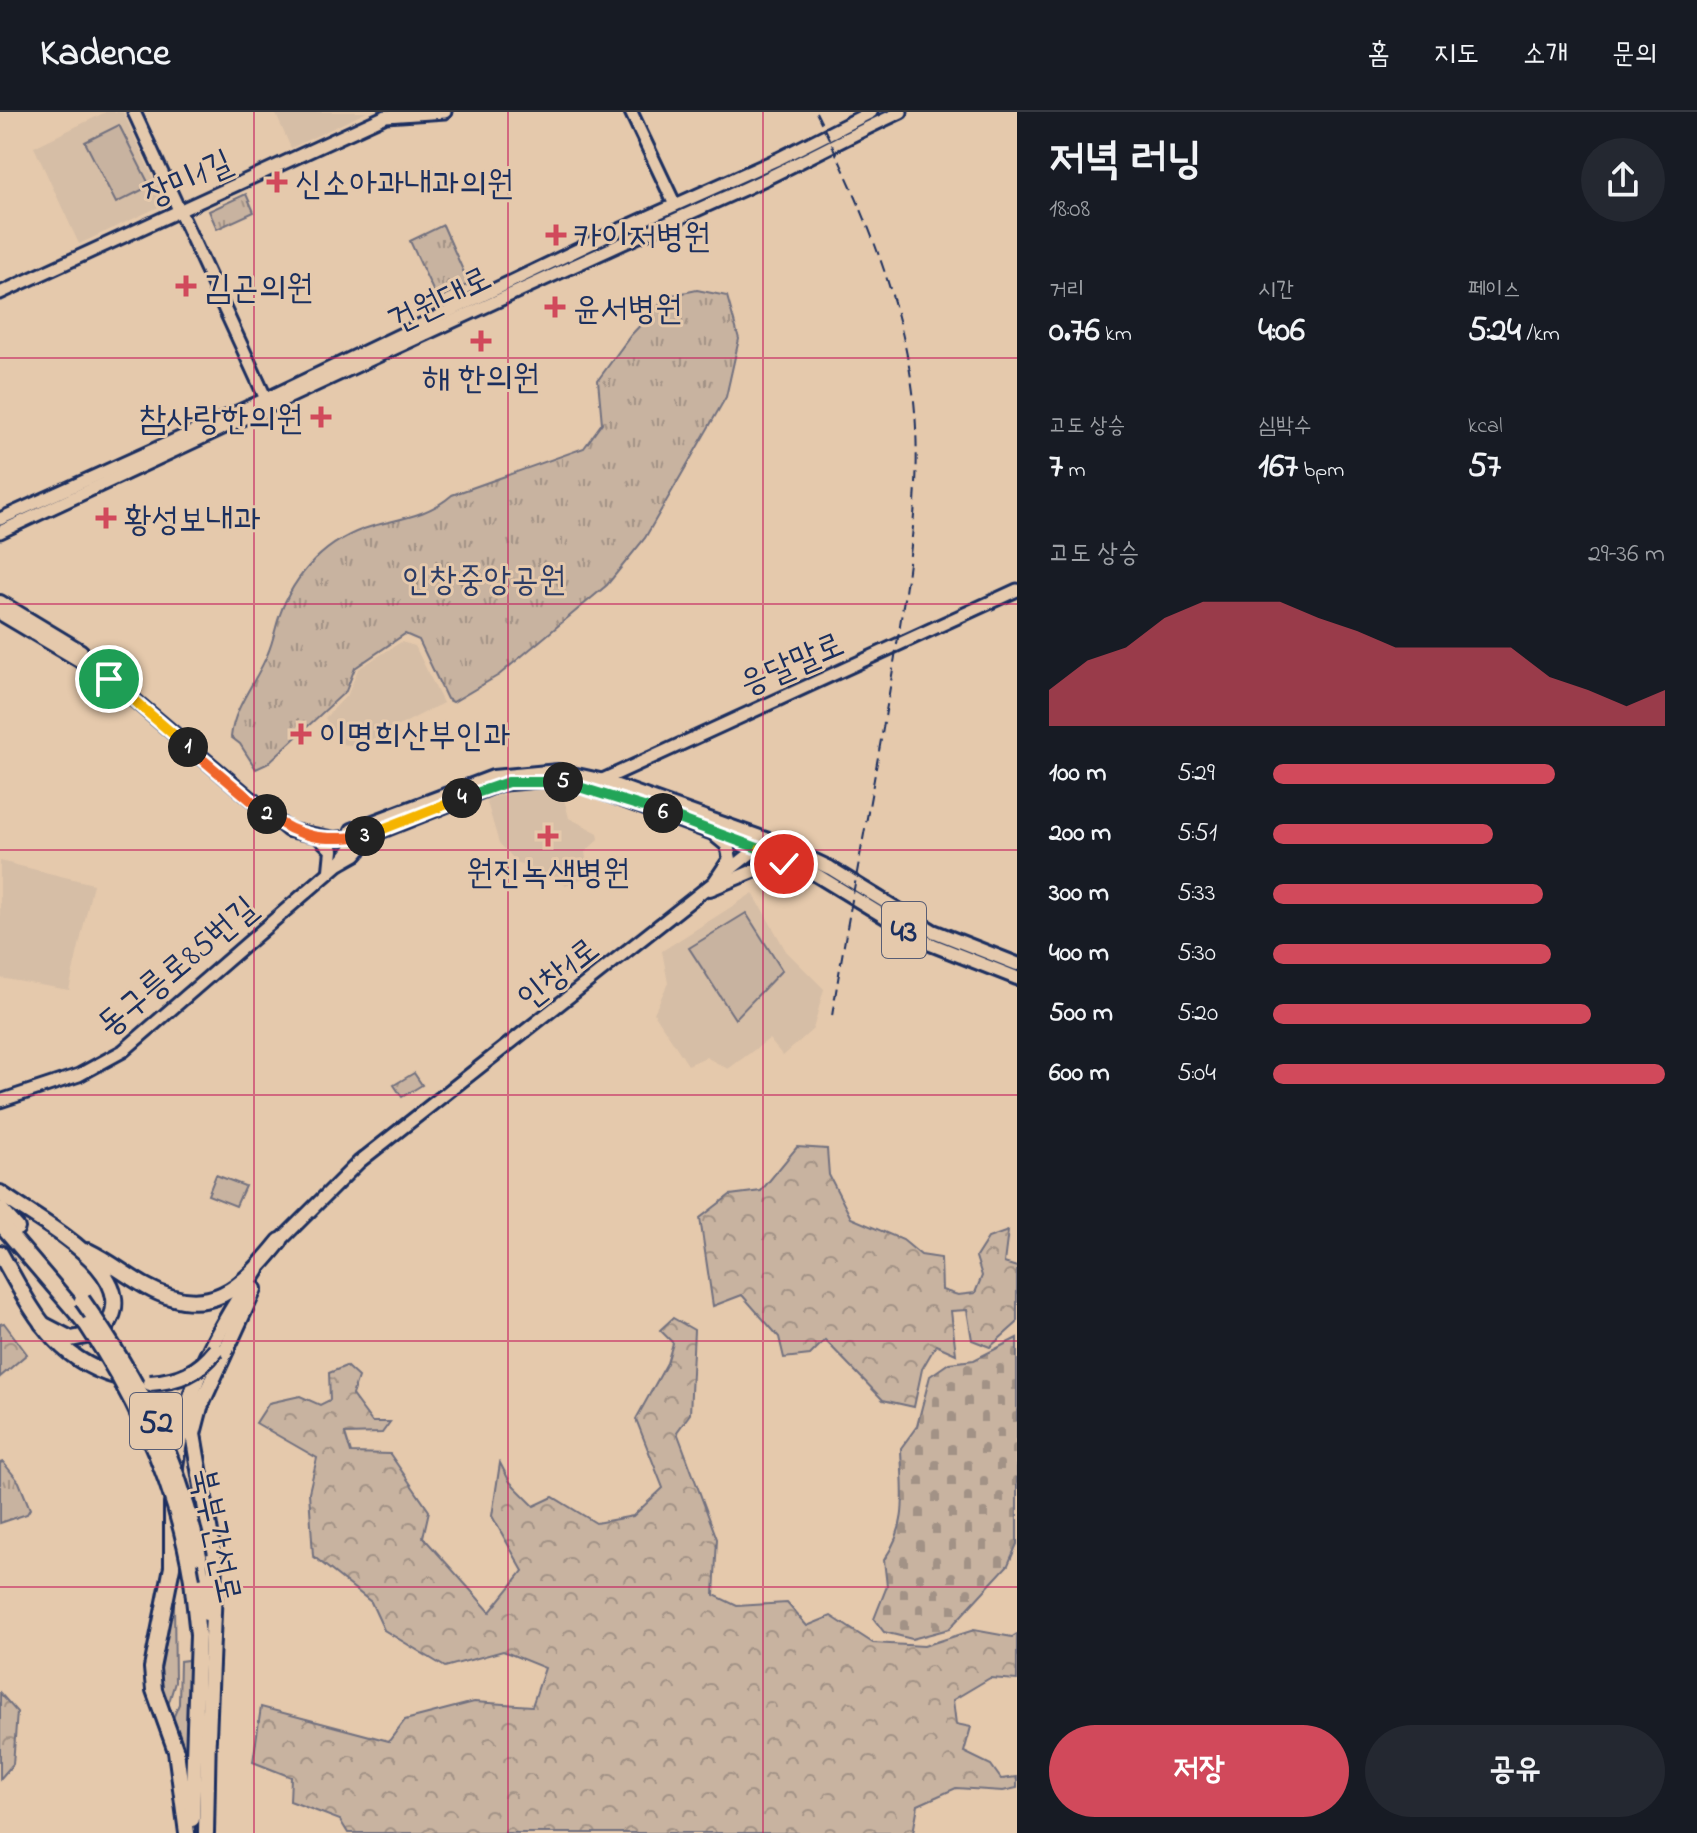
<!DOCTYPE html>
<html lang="ko">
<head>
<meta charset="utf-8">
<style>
	:root { --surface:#171b24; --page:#242831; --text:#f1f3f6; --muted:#9ea1a6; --line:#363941; --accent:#d1495b }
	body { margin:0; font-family:"Indie Flower","Poor Story",sans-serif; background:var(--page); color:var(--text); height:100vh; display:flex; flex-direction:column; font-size:30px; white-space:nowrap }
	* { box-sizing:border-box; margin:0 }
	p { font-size:26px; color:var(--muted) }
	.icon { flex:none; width:44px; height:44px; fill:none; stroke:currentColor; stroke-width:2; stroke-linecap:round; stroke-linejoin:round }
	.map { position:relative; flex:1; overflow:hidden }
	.drawer { display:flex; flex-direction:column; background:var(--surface); width:680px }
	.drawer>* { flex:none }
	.pin { position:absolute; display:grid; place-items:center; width:68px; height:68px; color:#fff; margin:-34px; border:4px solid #fff; border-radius:50%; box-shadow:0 2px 8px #0007 }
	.km { position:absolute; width:40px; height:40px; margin:-20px; border-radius:50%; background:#222; color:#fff; font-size:22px; line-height:40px; text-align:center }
	.round { display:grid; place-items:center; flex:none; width:84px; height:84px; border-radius:42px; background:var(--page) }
	.headline { display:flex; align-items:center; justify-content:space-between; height:136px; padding:0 32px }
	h1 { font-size:44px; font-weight:700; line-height:60px }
	.figures { display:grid; grid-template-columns:repeat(3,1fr); gap:12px; height:136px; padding:8px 32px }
	.figures div { display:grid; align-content:center }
	.figures b { font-size:34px; font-weight:700 }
	.figures small { font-size:22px; font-weight:400 }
	.figures p { font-size:22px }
	.chart { height:224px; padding:16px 32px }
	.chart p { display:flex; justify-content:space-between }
	.chart svg { width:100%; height:144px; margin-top:8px; fill:var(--accent); opacity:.7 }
	.button { display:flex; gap:16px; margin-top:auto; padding:16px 32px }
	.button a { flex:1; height:92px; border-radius:48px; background:var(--accent); color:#fff; font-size:32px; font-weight:700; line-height:92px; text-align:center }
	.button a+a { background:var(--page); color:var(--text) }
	ul { padding:0 32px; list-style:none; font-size:26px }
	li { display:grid; grid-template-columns:128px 96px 1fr; align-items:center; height:60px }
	li i { height:20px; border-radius:10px; background:var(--accent) }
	header { display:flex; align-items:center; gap:48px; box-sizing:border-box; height:112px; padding:0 40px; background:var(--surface); border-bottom:2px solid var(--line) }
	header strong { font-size:38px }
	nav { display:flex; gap:44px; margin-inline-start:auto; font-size:28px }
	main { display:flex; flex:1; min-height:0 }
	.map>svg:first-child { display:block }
</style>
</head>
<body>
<header>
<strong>Kadence</strong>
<nav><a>홈</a><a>지도</a><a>소개</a><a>문의</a></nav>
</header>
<main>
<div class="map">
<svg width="1017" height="1721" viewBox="0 0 1017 1721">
	<defs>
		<pattern id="forest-crowns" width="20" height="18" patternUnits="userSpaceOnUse" patternTransform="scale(2)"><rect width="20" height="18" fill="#c8b3a0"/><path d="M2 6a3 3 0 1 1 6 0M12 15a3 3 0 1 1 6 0" fill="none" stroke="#a29286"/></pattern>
		<pattern id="cemetery-stones" width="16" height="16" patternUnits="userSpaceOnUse" patternTransform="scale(2)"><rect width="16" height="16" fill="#c8b3a0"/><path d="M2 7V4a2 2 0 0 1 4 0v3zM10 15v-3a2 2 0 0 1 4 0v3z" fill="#a29286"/></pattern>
		<pattern id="park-tufts" width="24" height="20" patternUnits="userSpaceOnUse" patternTransform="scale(2)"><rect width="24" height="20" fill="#c8b3a0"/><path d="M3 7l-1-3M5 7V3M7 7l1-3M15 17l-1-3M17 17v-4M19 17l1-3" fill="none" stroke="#a29286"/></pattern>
	</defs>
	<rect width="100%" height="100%" fill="#e5c9ac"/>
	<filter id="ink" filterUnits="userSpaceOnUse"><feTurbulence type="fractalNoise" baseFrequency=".0125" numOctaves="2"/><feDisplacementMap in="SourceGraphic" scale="16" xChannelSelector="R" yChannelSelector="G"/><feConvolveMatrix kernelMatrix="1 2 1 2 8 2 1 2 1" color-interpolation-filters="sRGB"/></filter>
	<g filter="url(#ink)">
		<g fill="#d6bea6">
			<path d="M 106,0 L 123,0 L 165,92 L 79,132 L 34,35 Z"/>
			<path d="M 275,0 L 367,0 L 291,36 Z"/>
			<path d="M 401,530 L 415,534 L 443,591 L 360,634 L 341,632 L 325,606 L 348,582 L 358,557 Z"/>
			<path d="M 530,676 L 562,679 L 569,706 L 598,721 L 599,727 L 585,740 L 589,764 L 566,773 L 517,750 L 499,731 L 486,687 Z"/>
			<path d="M 0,749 L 93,772 L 69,878 L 0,866 Z"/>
			<path d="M 753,781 L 786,839 L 824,877 L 813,917 L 783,944 L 769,927 L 728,957 L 706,945 L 688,953 L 654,901 L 668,871 L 662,839 Z"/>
		</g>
		<g fill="#c8b3a0" stroke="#72717f" stroke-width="2">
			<path d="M 119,13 L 150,74 L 116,91 L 85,30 Z"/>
			<path d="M 746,801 L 782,858 L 735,907 L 689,836 Z"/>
			<path d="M 216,1063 L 245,1074 L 236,1094 L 208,1083 Z"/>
			<path d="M 174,1490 L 175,1570 L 166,1600 L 156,1560 Z"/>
			<path d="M 188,1548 L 189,1631 L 185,1652 L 171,1611 L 179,1592 L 180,1549 Z"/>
		</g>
		<g fill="url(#forest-crowns)" stroke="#72717f" stroke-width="2">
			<path d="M 797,1035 L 827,1037 L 829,1063 L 851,1106 L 903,1128 L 921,1143 L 941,1146 L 942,1178 L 958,1183 L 975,1181 L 982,1164 L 976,1145 L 988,1126 L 1008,1119 L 1004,1151 L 1017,1155 L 1017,1211 L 990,1235 L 972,1228 L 967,1198 L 951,1199 L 956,1242 L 936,1233 L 922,1257 L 914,1295 L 883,1288 L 825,1228 L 810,1243 L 784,1246 L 779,1225 L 742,1183 L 713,1194 L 700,1106 L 730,1083 L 761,1079 Z"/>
			<path d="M 673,1206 L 694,1218 L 690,1302 L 677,1320 L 717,1427 L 714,1483 L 737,1494 L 787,1491 L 807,1514 L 831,1504 L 873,1531 L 924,1534 L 974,1518 L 1012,1525 L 1017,1522 L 1017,1568 L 990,1566 L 953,1588 L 956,1612 L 971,1615 L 964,1640 L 991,1653 L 1001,1667 L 1017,1665 L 1017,1676 L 1003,1679 L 956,1676 L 918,1693 L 913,1721 L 348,1721 L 340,1708 L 290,1689 L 291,1665 L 253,1650 L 261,1595 L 389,1629 L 405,1608 L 474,1590 L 532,1594 L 545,1556 L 503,1539 L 445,1555 L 384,1518 L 371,1490 L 313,1444 L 309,1380 L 317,1346 L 256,1311 L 269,1291 L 300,1284 L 320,1293 L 330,1288 L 329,1261 L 346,1254 L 358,1265 L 352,1283 L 372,1310 L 390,1310 L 382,1321 L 345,1322 L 351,1341 L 390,1342 L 429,1399 L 423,1425 L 490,1500 L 523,1459 L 492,1404 L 500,1351 L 510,1370 L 534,1394 L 553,1385 L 596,1411 L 633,1404 L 663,1376 L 636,1307 L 667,1251 L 673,1231 L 660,1218 Z"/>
			<path d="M 4,1211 L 27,1242 L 0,1265 L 0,1212 Z"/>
			<path d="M 0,1581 L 17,1600 L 13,1652 L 0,1667 Z"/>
		</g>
		<path fill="url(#cemetery-stones)" stroke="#72717f" stroke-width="2" d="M 1017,1226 L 1017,1432 L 1008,1453 L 949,1517 L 912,1527 L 884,1520 L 874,1507 L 887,1474 L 884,1448 C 910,1411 902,1379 901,1336 L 917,1314 L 930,1264 L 949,1251 L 974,1248 Z"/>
		<g fill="url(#park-tufts)" stroke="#72717f" stroke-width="2">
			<path d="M 246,82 L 254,100 L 217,117 L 209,99 Z"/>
			<path d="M 443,113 L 469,172 L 437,187 L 410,129 Z"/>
			<path d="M 697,178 L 727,184 L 739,227 L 726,285 L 645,426 L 607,473 L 499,563 L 453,590 L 447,587 L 419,528 L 405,522 L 355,556 L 346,579 L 267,652 L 256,657 L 240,632 L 231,625 C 234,594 257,569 268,541 C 273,530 275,517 279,505 C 294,462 327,427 373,414 C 402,406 428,404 452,383 L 584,336 L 602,311 L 598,268 L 631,223 L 668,184 Z"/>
			<path d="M 414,961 L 422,973 L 402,985 L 394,973 Z"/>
			<path d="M 3,1350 L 19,1370 L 30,1397 L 27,1402 L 0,1411 L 0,1351 Z"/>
		</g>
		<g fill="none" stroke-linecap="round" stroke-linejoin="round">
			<g stroke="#1b2f5e" stroke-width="17">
				<g id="secondary">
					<path d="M 134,0 L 266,287"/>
					<path d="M 631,0 L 675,93"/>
					<path d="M 0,181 L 386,4 L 445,0"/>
					<path d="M 0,407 L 266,287 L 615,120 L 778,47 L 871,0"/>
					<path d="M 0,420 C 245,306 490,190 737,80 C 793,55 846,25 901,0"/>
					<path d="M 596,671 L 1017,478"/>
					<path d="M 0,989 L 79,963 L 123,939 L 340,751 L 351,737 L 357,719"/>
					<path d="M 280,1129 L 359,1050 L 760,734"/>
				</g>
			</g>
			<g stroke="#1b2f5e" stroke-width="18">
				<g id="primary">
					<path d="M 0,490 L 81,539"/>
					<path d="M 0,501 L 106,564 L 288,718 L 335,727 L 372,723 L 500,672 L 543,668 L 588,675 L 800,753 L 928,831 L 1017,866"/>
					<path d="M 352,718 L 493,665 L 558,659 L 600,668 L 777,731 L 830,756 L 933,819 L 1017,852"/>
					<path d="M 320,726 L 332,738 L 330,758"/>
					<path d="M 340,751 L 356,742 L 372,723"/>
					<path d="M 712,774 L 730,747 L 727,733 L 716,724"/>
					<path d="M 710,777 L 766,754 L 790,752"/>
				</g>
			</g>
			<g stroke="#1b2f5e" stroke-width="20">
				<g id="highway">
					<path d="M 0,1081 C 38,1110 153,1164 101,1221 L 71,1227 L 42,1212"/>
					<path d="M 0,1097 L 17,1116"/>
					<path d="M 0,1111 L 87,1213"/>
					<path d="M 88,1139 C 109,1149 127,1164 147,1175 C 209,1209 242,1176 280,1129"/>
					<path d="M 0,1141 C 33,1199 55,1252 127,1267"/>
					<path d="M 174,1362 C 185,1276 211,1228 257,1158"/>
					<path d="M 172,1391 L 172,1455 L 152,1556 L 154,1578 L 176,1639 L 187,1721"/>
					<path d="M 199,1444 L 206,1501"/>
					<path d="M 208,1626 L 215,1450 L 193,1322 L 200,1295 L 254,1177"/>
					<path d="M 192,1707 L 198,1523 L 192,1468"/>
					<path d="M 206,1721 L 208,1617"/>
				</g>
			</g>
			<use href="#secondary" stroke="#e5c9ac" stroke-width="11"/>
			<use href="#primary" stroke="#e5c9ac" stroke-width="12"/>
			<use href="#highway" stroke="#e5c9ac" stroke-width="14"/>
			<path stroke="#1b2f5e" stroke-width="2" stroke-dasharray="12 6" stroke-linecap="butt" d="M 816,0 C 860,89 900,180 913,280 C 924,371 908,462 894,551 C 875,669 851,786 832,904"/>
			<g stroke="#1b2f5e" stroke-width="20" stroke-linecap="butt">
				<g id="highway-bridge">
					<path d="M 82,1188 C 138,1267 180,1348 199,1444"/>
					<path d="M 87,1213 C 139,1291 177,1375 192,1468"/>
					<path d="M 150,1271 C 179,1269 198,1261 216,1238"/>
				</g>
			</g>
			<use href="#highway-bridge" stroke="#e5c9ac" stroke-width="14"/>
		</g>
	</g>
	<g fill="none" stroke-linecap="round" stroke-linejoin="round" filter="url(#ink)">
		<g stroke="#fff" stroke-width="16">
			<path id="split-1" d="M 109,567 L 188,635"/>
		</g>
		<g stroke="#fff" stroke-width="16">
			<path id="split-2" d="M 188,635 L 267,702"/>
		</g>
		<g stroke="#fff" stroke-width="16">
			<path id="split-3" d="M 267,702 C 300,727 325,729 365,724"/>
		</g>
		<g stroke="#fff" stroke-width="16">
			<path id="split-4" d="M 365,724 L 462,686"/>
		</g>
		<g stroke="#fff" stroke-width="16">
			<path id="split-5" d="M 462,686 L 508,670 L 563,670"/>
		</g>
		<g stroke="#fff" stroke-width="16">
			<path id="split-6" d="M 563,670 L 663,701"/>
		</g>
		<g stroke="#fff" stroke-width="16">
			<path id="split-7" d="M 663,701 L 760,737"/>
		</g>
		<g stroke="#fff" stroke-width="16">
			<path id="split-8" d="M 760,737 L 800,753 L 784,752"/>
		</g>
		<use href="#split-1" stroke="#f5b400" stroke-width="10"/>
		<use href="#split-2" stroke="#f0652b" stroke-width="10"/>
		<use href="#split-3" stroke="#f0652b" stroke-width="10"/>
		<use href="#split-4" stroke="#f5b400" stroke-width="10"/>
		<use href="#split-5" stroke="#22a559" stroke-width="10"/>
		<use href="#split-6" stroke="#22a559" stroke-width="10"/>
		<use href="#split-7" stroke="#22a559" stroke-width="10"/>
		<use href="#split-8" stroke="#f5b400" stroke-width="10"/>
	</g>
	<path fill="none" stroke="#c2185b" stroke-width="2" stroke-opacity="0.55" d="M 254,0 L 254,1721M 508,0 L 508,1721M 763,0 L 763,1721M 0,246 L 1017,246M 0,492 L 1017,492M 0,738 L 1017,738M 0,983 L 1017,983M 0,1229 L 1017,1229M 0,1475 L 1017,1475"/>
	<g fill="#d1495b" stroke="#e5c9ac" stroke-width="3">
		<path d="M273 58h8v8h8v8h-8v8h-8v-8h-8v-8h8z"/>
		<path d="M552 111h8v8h8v8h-8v8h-8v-8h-8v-8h8z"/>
		<path d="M182 162h8v8h8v8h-8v8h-8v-8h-8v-8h8z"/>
		<path d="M551 183h8v8h8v8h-8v8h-8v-8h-8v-8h8z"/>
		<path d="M477 217h8v8h8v8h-8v8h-8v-8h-8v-8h8z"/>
		<path d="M317 293h8v8h8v8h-8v8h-8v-8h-8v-8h8z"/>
		<path d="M102 394h8v8h8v8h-8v8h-8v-8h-8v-8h8z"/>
		<path d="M297 610h8v8h8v8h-8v8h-8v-8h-8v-8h8z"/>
		<path d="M544 712h8v8h8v8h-8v8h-8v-8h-8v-8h8z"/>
	</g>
	<g text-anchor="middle" stroke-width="6" stroke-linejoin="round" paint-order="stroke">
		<g fill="#e5c9ac" stroke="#585d75" stroke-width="2">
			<rect x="882" y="790" width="44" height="56" rx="6"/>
			<rect x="130" y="1281" width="52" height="56" rx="6"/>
		</g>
		<g font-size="32" font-weight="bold" fill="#1b2f5e">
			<text x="904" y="829">43</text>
			<text x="156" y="1320">52</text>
		</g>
		<g font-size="34" fill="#1b2f5e" stroke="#e5c9ac">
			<text transform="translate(187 65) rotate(-24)" y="12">장미1길</text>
			<text transform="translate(439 186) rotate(-26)" y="12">건원대로</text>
			<text transform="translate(791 550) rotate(-23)" y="12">응달말로</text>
			<text transform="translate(176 853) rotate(-40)" y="12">동구릉로85번길</text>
			<text transform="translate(557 860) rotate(-38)" y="12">인창1로</text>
			<text transform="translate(218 1423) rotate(78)" y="12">북부간선로</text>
		</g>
		<g font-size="34" fill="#1b2f5e" stroke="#e5c9ac" text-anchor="start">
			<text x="295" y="82">신소아과내과의원</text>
			<text x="574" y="135">카이저병원</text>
			<text x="204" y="186">김곤의원</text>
			<text x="573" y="207">윤서병원</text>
			<text x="481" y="276" text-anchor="middle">해 한의원</text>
			<text x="303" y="317" text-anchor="end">참사랑한의원</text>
			<text x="124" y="418">황성보내과</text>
			<text x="319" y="634">이명희산부인과</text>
			<text x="548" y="771" text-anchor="middle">원진녹색병원</text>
		</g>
		<g font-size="34" fill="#2c3c65" stroke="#e5c9ac">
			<text x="484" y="478">인창중앙공원</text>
		</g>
	</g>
</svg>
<div class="pin" style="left:109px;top:567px;background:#1e9e55"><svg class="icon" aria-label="arrive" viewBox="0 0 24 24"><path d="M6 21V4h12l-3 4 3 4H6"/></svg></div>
<div class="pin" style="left:784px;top:752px;background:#d93025"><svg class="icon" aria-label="check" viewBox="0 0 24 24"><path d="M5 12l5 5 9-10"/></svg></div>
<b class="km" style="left:188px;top:635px">1</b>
<b class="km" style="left:267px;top:702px">2</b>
<b class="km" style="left:365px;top:724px">3</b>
<b class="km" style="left:462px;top:686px">4</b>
<b class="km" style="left:563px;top:670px">5</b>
<b class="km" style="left:663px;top:701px">6</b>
</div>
<section class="drawer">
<div class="headline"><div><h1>저녁 러닝</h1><p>18:08</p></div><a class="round"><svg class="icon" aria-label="share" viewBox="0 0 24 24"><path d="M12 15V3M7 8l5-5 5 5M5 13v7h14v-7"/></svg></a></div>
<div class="figures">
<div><p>거리</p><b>0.76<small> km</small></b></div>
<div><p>시간</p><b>4:06</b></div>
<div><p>페이스</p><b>5:24<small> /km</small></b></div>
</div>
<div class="figures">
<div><p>고도 상승</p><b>7<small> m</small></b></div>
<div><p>심박수</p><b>167<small> bpm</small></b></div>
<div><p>kcal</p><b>57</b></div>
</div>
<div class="chart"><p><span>고도 상승</span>29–36 m</p>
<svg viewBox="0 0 160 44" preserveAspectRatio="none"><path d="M0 44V33L10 24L20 20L30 11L40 6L50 6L60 6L70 11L80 15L90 20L100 20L110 20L120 20L130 29L140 33L150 38L160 33V44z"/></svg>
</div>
<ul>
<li><b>100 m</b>5:29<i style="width:72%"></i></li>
<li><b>200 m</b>5:51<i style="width:56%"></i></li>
<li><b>300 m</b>5:33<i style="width:69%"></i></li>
<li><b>400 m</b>5:30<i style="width:71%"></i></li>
<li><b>500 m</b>5:20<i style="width:81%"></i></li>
<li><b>600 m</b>5:04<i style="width:100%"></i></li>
</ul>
<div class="button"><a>저장</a><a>공유</a></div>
</section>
</main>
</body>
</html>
